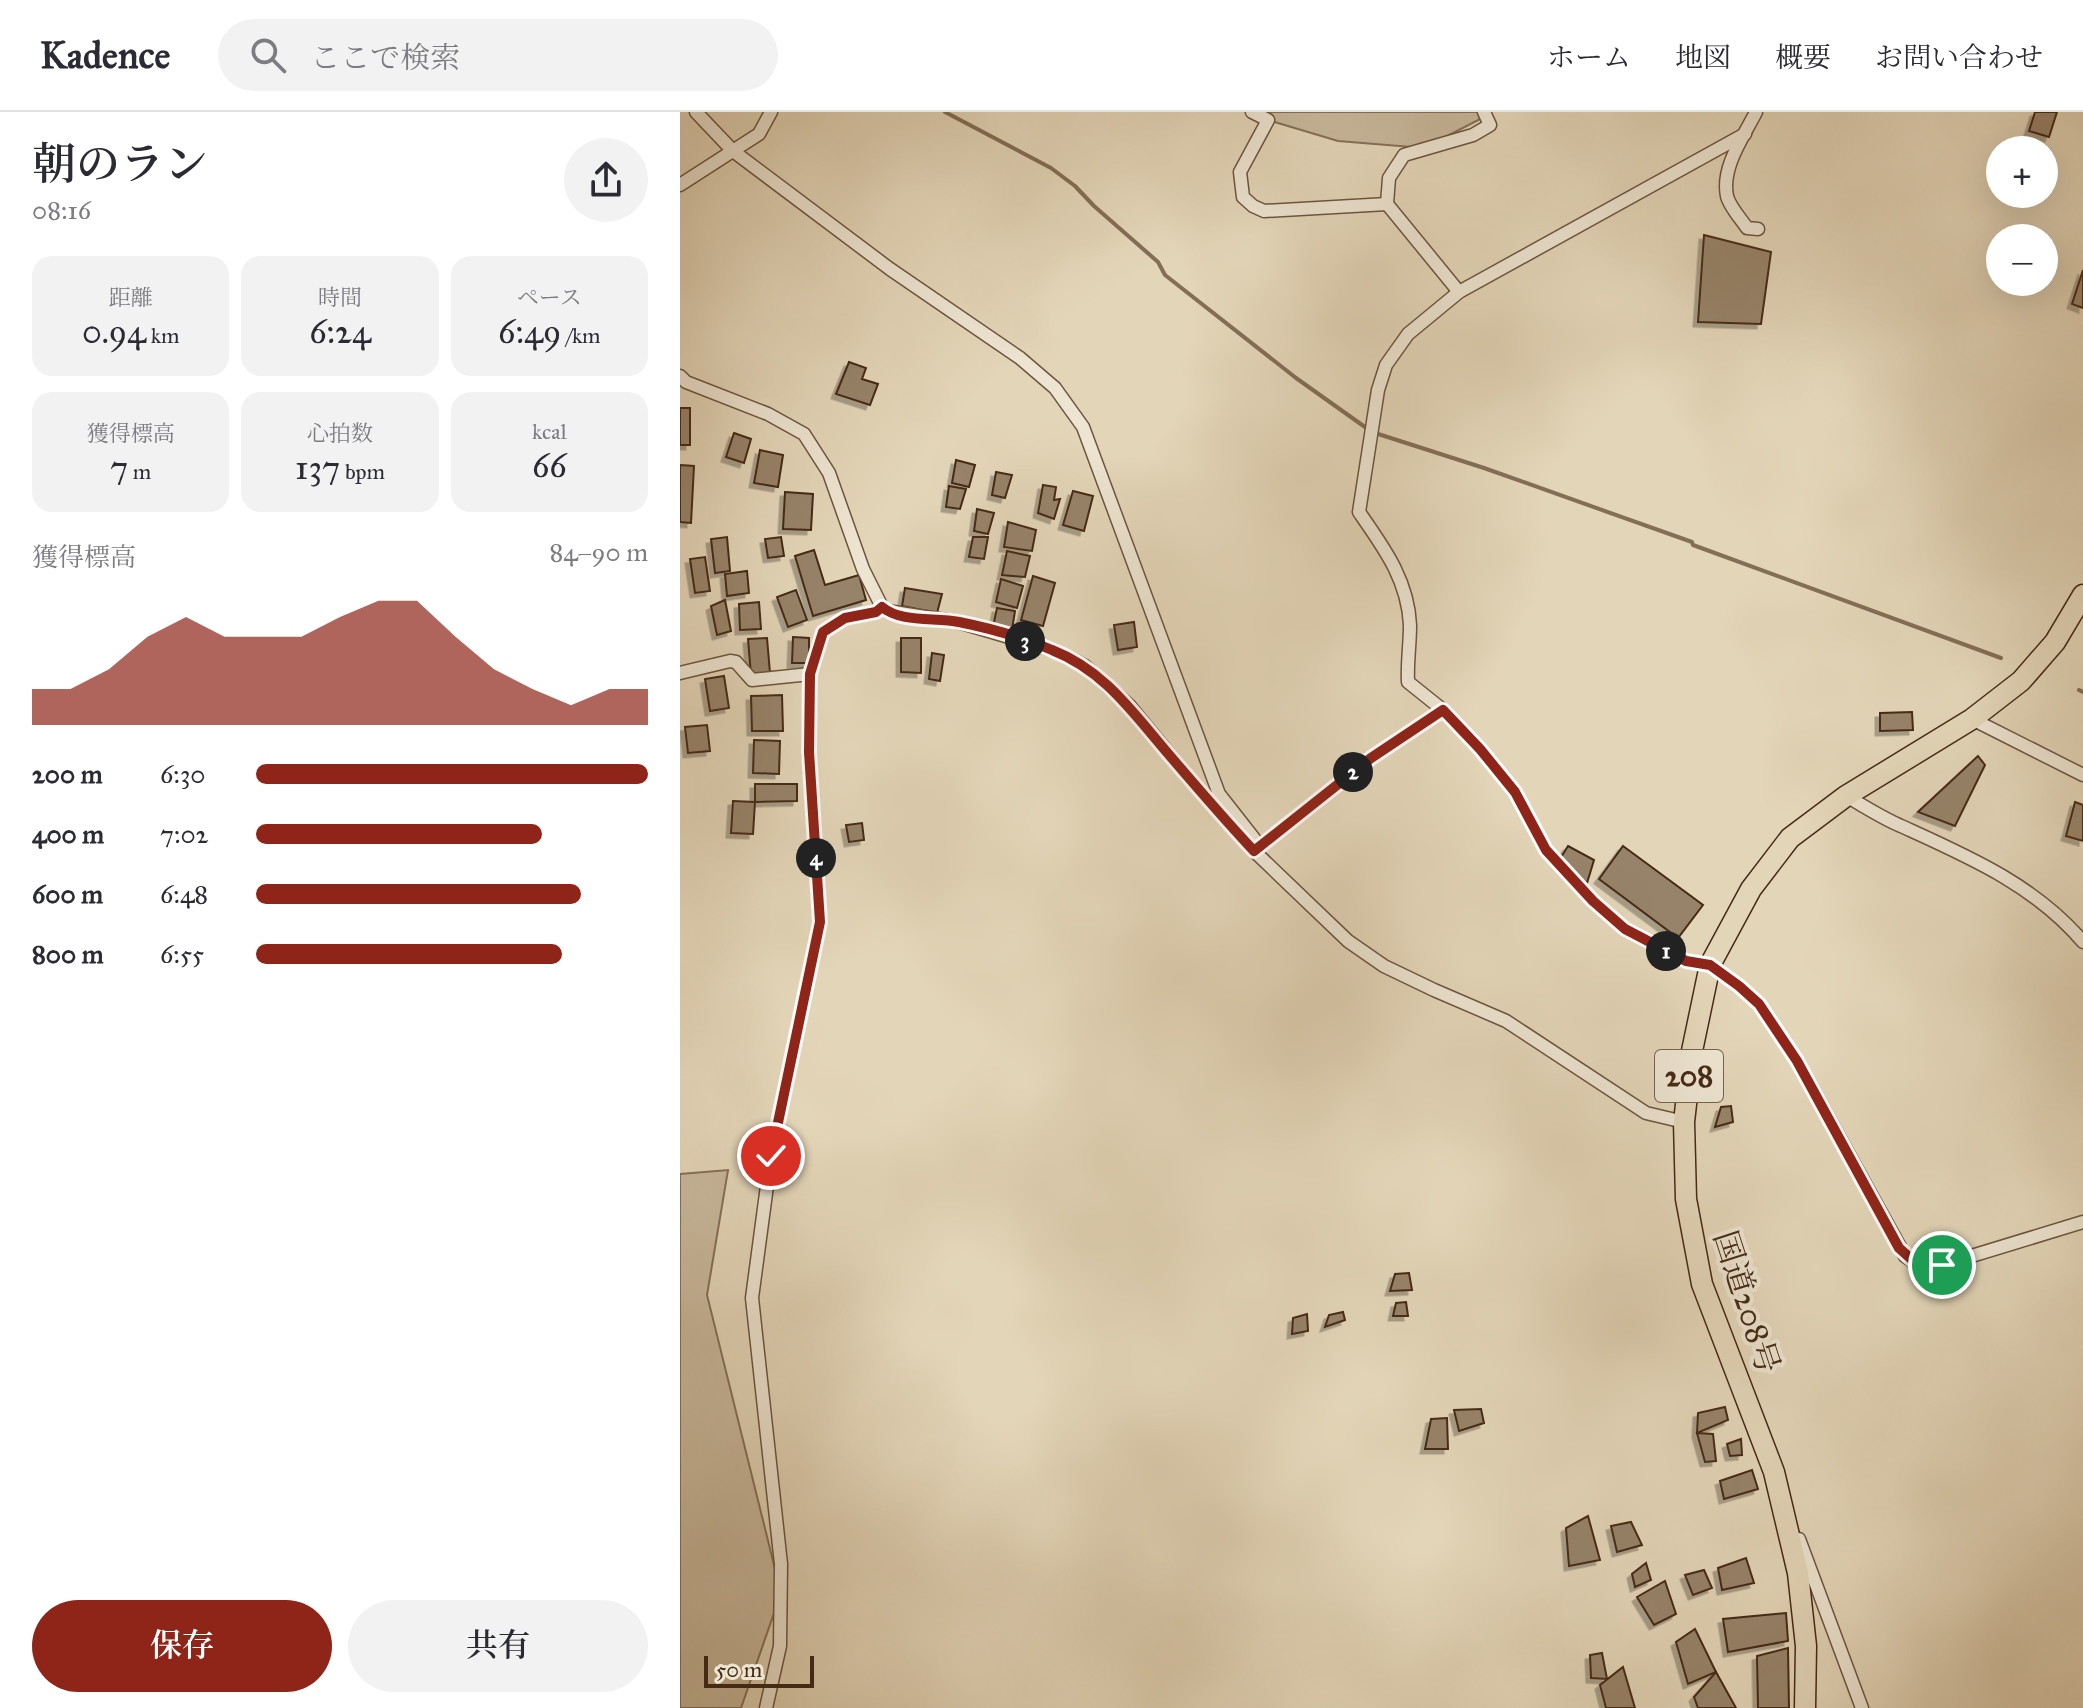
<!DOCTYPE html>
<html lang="ja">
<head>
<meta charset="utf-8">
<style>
	:root { --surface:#fff; --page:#f2f2f3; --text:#2b2b33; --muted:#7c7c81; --line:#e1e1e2; --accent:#8f2418 }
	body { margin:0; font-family:"IM FELL Great Primer","Noto Serif JP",serif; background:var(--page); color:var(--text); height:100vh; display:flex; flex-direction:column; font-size:30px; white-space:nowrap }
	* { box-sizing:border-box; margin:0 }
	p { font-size:26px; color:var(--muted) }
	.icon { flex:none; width:44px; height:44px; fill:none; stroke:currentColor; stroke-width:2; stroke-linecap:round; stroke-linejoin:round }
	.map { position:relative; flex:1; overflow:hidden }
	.panel { display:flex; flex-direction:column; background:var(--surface); width:680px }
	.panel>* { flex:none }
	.buttons { position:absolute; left:1306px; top:24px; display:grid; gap:16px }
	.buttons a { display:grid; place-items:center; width:72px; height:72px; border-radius:50%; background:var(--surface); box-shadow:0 8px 32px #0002; font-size:40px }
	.scale { position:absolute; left:24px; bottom:20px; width:110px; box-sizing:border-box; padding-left:8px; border:4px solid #452a16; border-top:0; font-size:22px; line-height:28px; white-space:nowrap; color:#452a16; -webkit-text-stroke:6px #ede4d1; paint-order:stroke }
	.pin { position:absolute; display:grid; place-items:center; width:68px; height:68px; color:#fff; margin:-34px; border:4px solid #fff; border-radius:50%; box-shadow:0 2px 8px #0007 }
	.km { position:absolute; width:40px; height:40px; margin:-20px; border-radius:50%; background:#222; color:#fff; font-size:22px; line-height:40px; text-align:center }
	.round { display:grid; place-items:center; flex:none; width:84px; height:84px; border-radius:42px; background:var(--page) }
	.head { display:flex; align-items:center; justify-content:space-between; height:136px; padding:0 32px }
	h1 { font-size:44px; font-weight:600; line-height:60px }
	.figures { display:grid; grid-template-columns:repeat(3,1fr); gap:12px; height:136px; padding:8px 32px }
	.figures div { display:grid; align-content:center; border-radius:20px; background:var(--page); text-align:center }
	.figures b { font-size:34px; font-weight:600 }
	.figures small { font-size:22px; font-weight:400 }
	.figures p { font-size:22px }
	.chart { height:224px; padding:16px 32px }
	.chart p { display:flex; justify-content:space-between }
	.chart svg { width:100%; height:144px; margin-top:8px; fill:var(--accent); opacity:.7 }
	.button { display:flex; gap:16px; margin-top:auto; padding:16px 32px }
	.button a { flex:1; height:92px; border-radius:48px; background:var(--accent); color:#fff; font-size:32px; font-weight:600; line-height:92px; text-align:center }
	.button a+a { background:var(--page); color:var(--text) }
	ul { padding:0 32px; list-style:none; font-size:26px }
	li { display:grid; grid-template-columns:128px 96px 1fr; align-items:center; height:60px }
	li i { height:20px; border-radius:10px; background:var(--accent) }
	header { display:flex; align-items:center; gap:48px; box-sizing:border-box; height:112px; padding:0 40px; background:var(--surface); border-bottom:2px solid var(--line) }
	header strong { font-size:38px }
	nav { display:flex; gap:44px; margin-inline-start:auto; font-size:28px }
	.search { width:560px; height:72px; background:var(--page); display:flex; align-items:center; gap:20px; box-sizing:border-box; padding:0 28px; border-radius:44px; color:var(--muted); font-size:30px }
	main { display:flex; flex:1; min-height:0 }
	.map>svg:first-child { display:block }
</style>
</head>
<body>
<header>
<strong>Kadence</strong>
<div class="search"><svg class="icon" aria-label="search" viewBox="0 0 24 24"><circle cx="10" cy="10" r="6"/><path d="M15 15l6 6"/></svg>ここで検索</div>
<nav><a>ホーム</a><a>地図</a><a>概要</a><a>お問い合わせ</a></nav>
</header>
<main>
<section class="panel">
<div class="head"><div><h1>朝のラン</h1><p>08:16</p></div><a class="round"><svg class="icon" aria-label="share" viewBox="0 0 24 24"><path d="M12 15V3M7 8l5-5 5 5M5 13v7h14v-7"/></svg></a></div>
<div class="figures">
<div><p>距離</p><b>0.94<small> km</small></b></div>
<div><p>時間</p><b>6:24</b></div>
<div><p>ペース</p><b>6:49<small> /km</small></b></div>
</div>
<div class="figures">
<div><p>獲得標高</p><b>7<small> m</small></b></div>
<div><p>心拍数</p><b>137<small> bpm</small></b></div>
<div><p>kcal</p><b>66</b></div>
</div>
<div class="chart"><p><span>獲得標高</span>84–90 m</p>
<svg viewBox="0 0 160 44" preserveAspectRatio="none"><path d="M0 44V33L10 33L20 27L30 17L40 11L50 17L60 17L70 17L80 11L90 6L100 6L110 17L120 27L130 33L140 38L150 33L160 33V44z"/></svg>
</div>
<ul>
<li><b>200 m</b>6:30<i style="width:100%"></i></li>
<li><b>400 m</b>7:02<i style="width:73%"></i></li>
<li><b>600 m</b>6:48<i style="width:83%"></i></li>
<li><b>800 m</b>6:55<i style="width:78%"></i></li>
</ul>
<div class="button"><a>保存</a><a>共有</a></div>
</section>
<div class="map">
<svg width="1403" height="1596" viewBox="0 0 1403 1596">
	<defs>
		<filter id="shadow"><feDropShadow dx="-4.5" dy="4.5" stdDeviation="0" flood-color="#0004"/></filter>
	</defs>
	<rect width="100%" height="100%" fill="#e3d5b8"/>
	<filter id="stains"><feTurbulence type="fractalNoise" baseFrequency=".0025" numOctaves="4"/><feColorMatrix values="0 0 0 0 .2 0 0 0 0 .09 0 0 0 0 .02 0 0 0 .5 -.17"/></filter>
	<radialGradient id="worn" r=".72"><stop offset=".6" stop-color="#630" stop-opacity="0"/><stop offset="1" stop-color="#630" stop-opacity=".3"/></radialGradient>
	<g fill="#c8b89c" stroke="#867159" stroke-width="2">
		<path d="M 574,0 L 801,0 L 806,4 L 744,36 L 658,29 L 588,8 Z"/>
		<path d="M 48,1058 L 27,1183 L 101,1481 L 61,1596 L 0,1596 L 0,1062 Z"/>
	</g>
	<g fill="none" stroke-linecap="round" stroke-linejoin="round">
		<g stroke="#836e56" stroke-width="4">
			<path d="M 265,0 L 371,56 L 395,74 L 414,94 L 478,150 L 485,163 L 616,266 L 692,320 L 804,356 L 1012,430 L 1013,433 L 1321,546"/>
			<path d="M 1399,578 L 1403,580"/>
		</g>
	</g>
	<g fill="#97836a" stroke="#452a16" stroke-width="2" filter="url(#shadow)">
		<path d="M 1355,0 L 1377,0 L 1369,25 L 1349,19 Z"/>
		<path d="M 1024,123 L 1091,140 L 1081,212 L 1018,210 Z"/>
		<path d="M 1403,158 L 1403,196 L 1392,192 Z"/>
		<path d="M 169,250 L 186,256 L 182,267 L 198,272 L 190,293 L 156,282 Z"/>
		<rect x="0" y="296" width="10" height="37"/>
		<path d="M 54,321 L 71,327 L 64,351 L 46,345 Z"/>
		<path d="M 80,338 L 103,343 L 98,375 L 74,371 Z"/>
		<path d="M 276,348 L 295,353 L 289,375 L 272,371 Z"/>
		<path d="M 0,353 L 14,354 L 11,411 L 0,410 Z"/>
		<path d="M 316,360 L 332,363 L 325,386 L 312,383 Z"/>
		<path d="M 363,373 L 376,375 L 374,388 L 380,387 L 374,407 L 358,401 Z"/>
		<path d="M 269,374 L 286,377 L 280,397 L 266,395 Z"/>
		<path d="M 393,379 L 413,384 L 404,419 L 383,413 Z"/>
		<path d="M 105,380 L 133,382 L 131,418 L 103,417 Z"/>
		<path d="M 297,397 L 314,401 L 308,422 L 294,419 Z"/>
		<path d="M 328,410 L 356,418 L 352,439 L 324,435 Z"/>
		<path d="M 47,425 L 50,459 L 35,461 L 31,427 Z"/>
		<path d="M 101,425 L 104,444 L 88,446 L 85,427 Z"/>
		<path d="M 293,425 L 308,425 L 304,447 L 289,445 Z"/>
		<path d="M 134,438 L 145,473 L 179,463 L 186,488 L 133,504 L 115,444 Z"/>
		<path d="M 327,439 L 350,444 L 345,465 L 322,463 Z"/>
		<path d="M 25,445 L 30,479 L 15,481 L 10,447 Z"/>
		<path d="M 67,459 L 69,481 L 47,484 L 45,462 Z"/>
		<path d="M 353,464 L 375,471 L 363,514 L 341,508 Z"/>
		<path d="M 321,467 L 343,474 L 337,496 L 316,490 Z"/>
		<path d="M 225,476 L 262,482 L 257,501 L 222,494 Z"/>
		<path d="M 116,478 L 127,508 L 108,515 L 97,485 Z"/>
		<path d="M 45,488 L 51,519 L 37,523 L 31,494 Z"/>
		<path d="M 79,490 L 81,517 L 60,518 L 59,492 Z"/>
		<path d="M 317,496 L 335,499 L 332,518 L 313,515 Z"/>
		<path d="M 454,510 L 457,535 L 438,538 L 434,513 Z"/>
		<path d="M 113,525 L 129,526 L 129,551 L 112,551 Z"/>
		<path d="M 87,526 L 90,561 L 71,563 L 68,527 Z"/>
		<path d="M 221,526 L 241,526 L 241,561 L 221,560 Z"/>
		<path d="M 252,541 L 264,543 L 260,569 L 249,567 Z"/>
		<path d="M 44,564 L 49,596 L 30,599 L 25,567 Z"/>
		<path d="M 102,583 L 103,619 L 72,619 L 71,584 Z"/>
		<path d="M 1232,600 L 1233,618 L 1200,619 L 1200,601 Z"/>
		<path d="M 27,613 L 30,639 L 8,641 L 5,615 Z"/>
		<path d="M 74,628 L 100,629 L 99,662 L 73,661 Z"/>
		<path d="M 1298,644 L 1305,653 L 1275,714 L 1238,700 Z"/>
		<path d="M 75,672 L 117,672 L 117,689 L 75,690 Z"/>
		<path d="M 53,689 L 75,690 L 73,722 L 51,721 Z"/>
		<path d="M 1395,690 L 1403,693 L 1403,729 L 1386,724 Z"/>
		<path d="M 182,711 L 184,728 L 169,730 L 166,713 Z"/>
		<path d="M 888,734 L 914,748 L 907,771 L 878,750 Z"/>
		<path d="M 943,734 L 1023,793 L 998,826 L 919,767 Z"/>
		<path d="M 1051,994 L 1053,1010 L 1035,1015 L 1041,995 Z"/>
		<path d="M 729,1161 L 732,1178 L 710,1179 L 715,1162 Z"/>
		<path d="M 726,1190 L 728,1204 L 713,1204 L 716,1191 Z"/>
		<path d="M 663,1200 L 665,1208 L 645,1215 L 649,1203 Z"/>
		<path d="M 627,1202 L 628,1219 L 612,1222 L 613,1206 Z"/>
		<path d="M 1045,1295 L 1048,1308 L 1017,1321 L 1018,1301 Z"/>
		<path d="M 801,1297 L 804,1311 L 779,1319 L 774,1298 Z"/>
		<path d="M 767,1306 L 768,1337 L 745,1337 L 751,1307 Z"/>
		<path d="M 1017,1321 L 1033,1322 L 1036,1349 L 1025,1350 Z"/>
		<path d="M 1061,1327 L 1062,1343 L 1050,1344 L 1047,1332 Z"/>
		<path d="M 1072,1358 L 1078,1377 L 1044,1387 L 1040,1369 Z"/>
		<path d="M 908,1404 L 920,1448 L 889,1454 L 886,1416 Z"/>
		<path d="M 951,1410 L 962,1433 L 937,1440 L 931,1414 Z"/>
		<path d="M 1066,1446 L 1074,1471 L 1042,1478 L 1038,1456 Z"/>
		<path d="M 966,1451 L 971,1468 L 955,1475 L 952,1462 Z"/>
		<path d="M 1024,1458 L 1032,1476 L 1013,1483 L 1005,1463 Z"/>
		<path d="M 985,1469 L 996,1502 L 974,1513 L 957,1485 Z"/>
		<path d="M 1106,1501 L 1108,1529 L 1048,1540 L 1043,1507 Z"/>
		<path d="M 1015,1517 L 1036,1560 L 1008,1572 L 996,1530 Z"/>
		<path d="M 1108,1536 L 1109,1596 L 1078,1596 L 1077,1544 Z"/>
		<path d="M 922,1541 L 927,1567 L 911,1566 L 910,1543 Z"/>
		<path d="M 943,1555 L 955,1596 L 926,1596 L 920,1573 Z"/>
		<path d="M 1036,1560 L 1056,1596 L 1018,1596 L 1014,1585 Z"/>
	</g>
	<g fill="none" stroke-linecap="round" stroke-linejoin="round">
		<g stroke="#6c553e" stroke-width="15">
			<g id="minor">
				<path d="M 16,0 L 53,39 L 210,157 L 340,246 L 375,276 L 403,315 L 539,682 L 579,733"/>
				<path d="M 572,0 L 588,8 L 560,60 L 563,85 L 573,94 L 584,99 L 707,92"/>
				<path d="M 1076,0 C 1064,24 1041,55 1047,84 C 1049,94 1061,107 1067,116 L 1078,117"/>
				<path d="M 1065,22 L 779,180 L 728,222 L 706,253 L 698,278 L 679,400 C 704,436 728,468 730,513 C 730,533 727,551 728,570 L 763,598 L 800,637 L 835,680 L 866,738 L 913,789 L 945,817 L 1006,849 L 1030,853 L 1059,874 L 1079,892 L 1117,949 L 1225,1144 L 1238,1153 L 1262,1153 L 1403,1110"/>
				<path d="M 0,73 L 79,22 L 91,0"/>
				<path d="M 779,180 L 707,92 L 709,66 L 724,43 L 793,23 L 810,13 L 804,0"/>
				<path d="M 0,264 L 6,270 L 88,302 L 124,322 L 149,361 L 183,457 L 202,495 L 207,499 L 278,510 L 373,538 L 405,554 L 449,593 L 508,665 L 574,739 L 668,829 L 704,854 L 754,878 L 826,909 L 966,1001 L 1004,1010"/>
				<path d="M 0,561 L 50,549 L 56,550 L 72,568 L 130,562"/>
				<path d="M 1292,607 L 1403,663"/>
				<path d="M 1166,684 C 1184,694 1202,706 1221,714 C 1287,744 1355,773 1403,830"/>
				<path d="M 574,739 L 691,646 L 763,598"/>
				<path d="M 1119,1427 L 1182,1596"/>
				<path d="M 86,1596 L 100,1534 L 101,1452 L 72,1186 L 91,1044 L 140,810 L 129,640 L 130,562 L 143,520 L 165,506 L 196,500 L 202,495"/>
			</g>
		</g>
		<g stroke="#452a16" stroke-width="23">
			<path id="trunk" d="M 1125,1596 L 1126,1534 L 1118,1461 L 1094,1360 L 1022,1172 L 1006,1087 L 1004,1010 L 1012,939 L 1030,853 L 1071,777 L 1110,726 L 1166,684 L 1292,607 L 1341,569 L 1375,530 L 1403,483"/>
		</g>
		<use href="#minor" stroke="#ede4d1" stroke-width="12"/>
		<use href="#trunk" stroke="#e3d5b8" stroke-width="20"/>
	</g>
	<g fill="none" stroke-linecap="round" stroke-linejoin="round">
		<g stroke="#fff" stroke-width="16">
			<path id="route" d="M 91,1044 L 140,810 L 129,640 L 130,562 L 143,520 L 165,506 L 196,500 L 202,495 C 221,511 255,505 279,510 C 309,516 344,526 372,538 C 423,558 451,598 485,638 C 514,672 543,706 574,739 L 691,646 L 763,598 L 800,637 L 835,680 L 866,738 L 913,789 L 945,817 L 1006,849 L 1030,853 L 1059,874 L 1079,892 L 1117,949 L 1219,1136 L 1238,1153 L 1262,1153"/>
		</g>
		<use href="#route" stroke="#8f2418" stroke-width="10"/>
	</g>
	<g text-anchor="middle" stroke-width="8" stroke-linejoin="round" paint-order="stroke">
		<rect fill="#ede4d1" stroke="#77624e" stroke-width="2" x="975" y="938" width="68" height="52" rx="6"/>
		<g font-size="30" font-weight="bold" fill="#452a16">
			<text x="1009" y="974">208</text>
		</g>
		<g font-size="32" fill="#452a16" stroke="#ede4d1">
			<text transform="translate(1067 1190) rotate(72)" y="11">国道208号</text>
		</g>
	</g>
	<rect width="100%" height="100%" filter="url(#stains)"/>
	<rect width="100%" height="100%" fill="url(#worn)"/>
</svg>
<div class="buttons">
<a>+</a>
<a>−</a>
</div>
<div class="scale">50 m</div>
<div class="pin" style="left:1262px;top:1153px;background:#1e9e55"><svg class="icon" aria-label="arrive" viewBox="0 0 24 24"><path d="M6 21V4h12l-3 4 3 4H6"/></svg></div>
<div class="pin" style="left:91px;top:1044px;background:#d93025"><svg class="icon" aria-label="check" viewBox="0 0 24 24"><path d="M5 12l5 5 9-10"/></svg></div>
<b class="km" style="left:986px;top:839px">1</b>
<b class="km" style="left:673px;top:660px">2</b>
<b class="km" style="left:345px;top:529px">3</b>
<b class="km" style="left:136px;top:746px">4</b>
</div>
</main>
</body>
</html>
